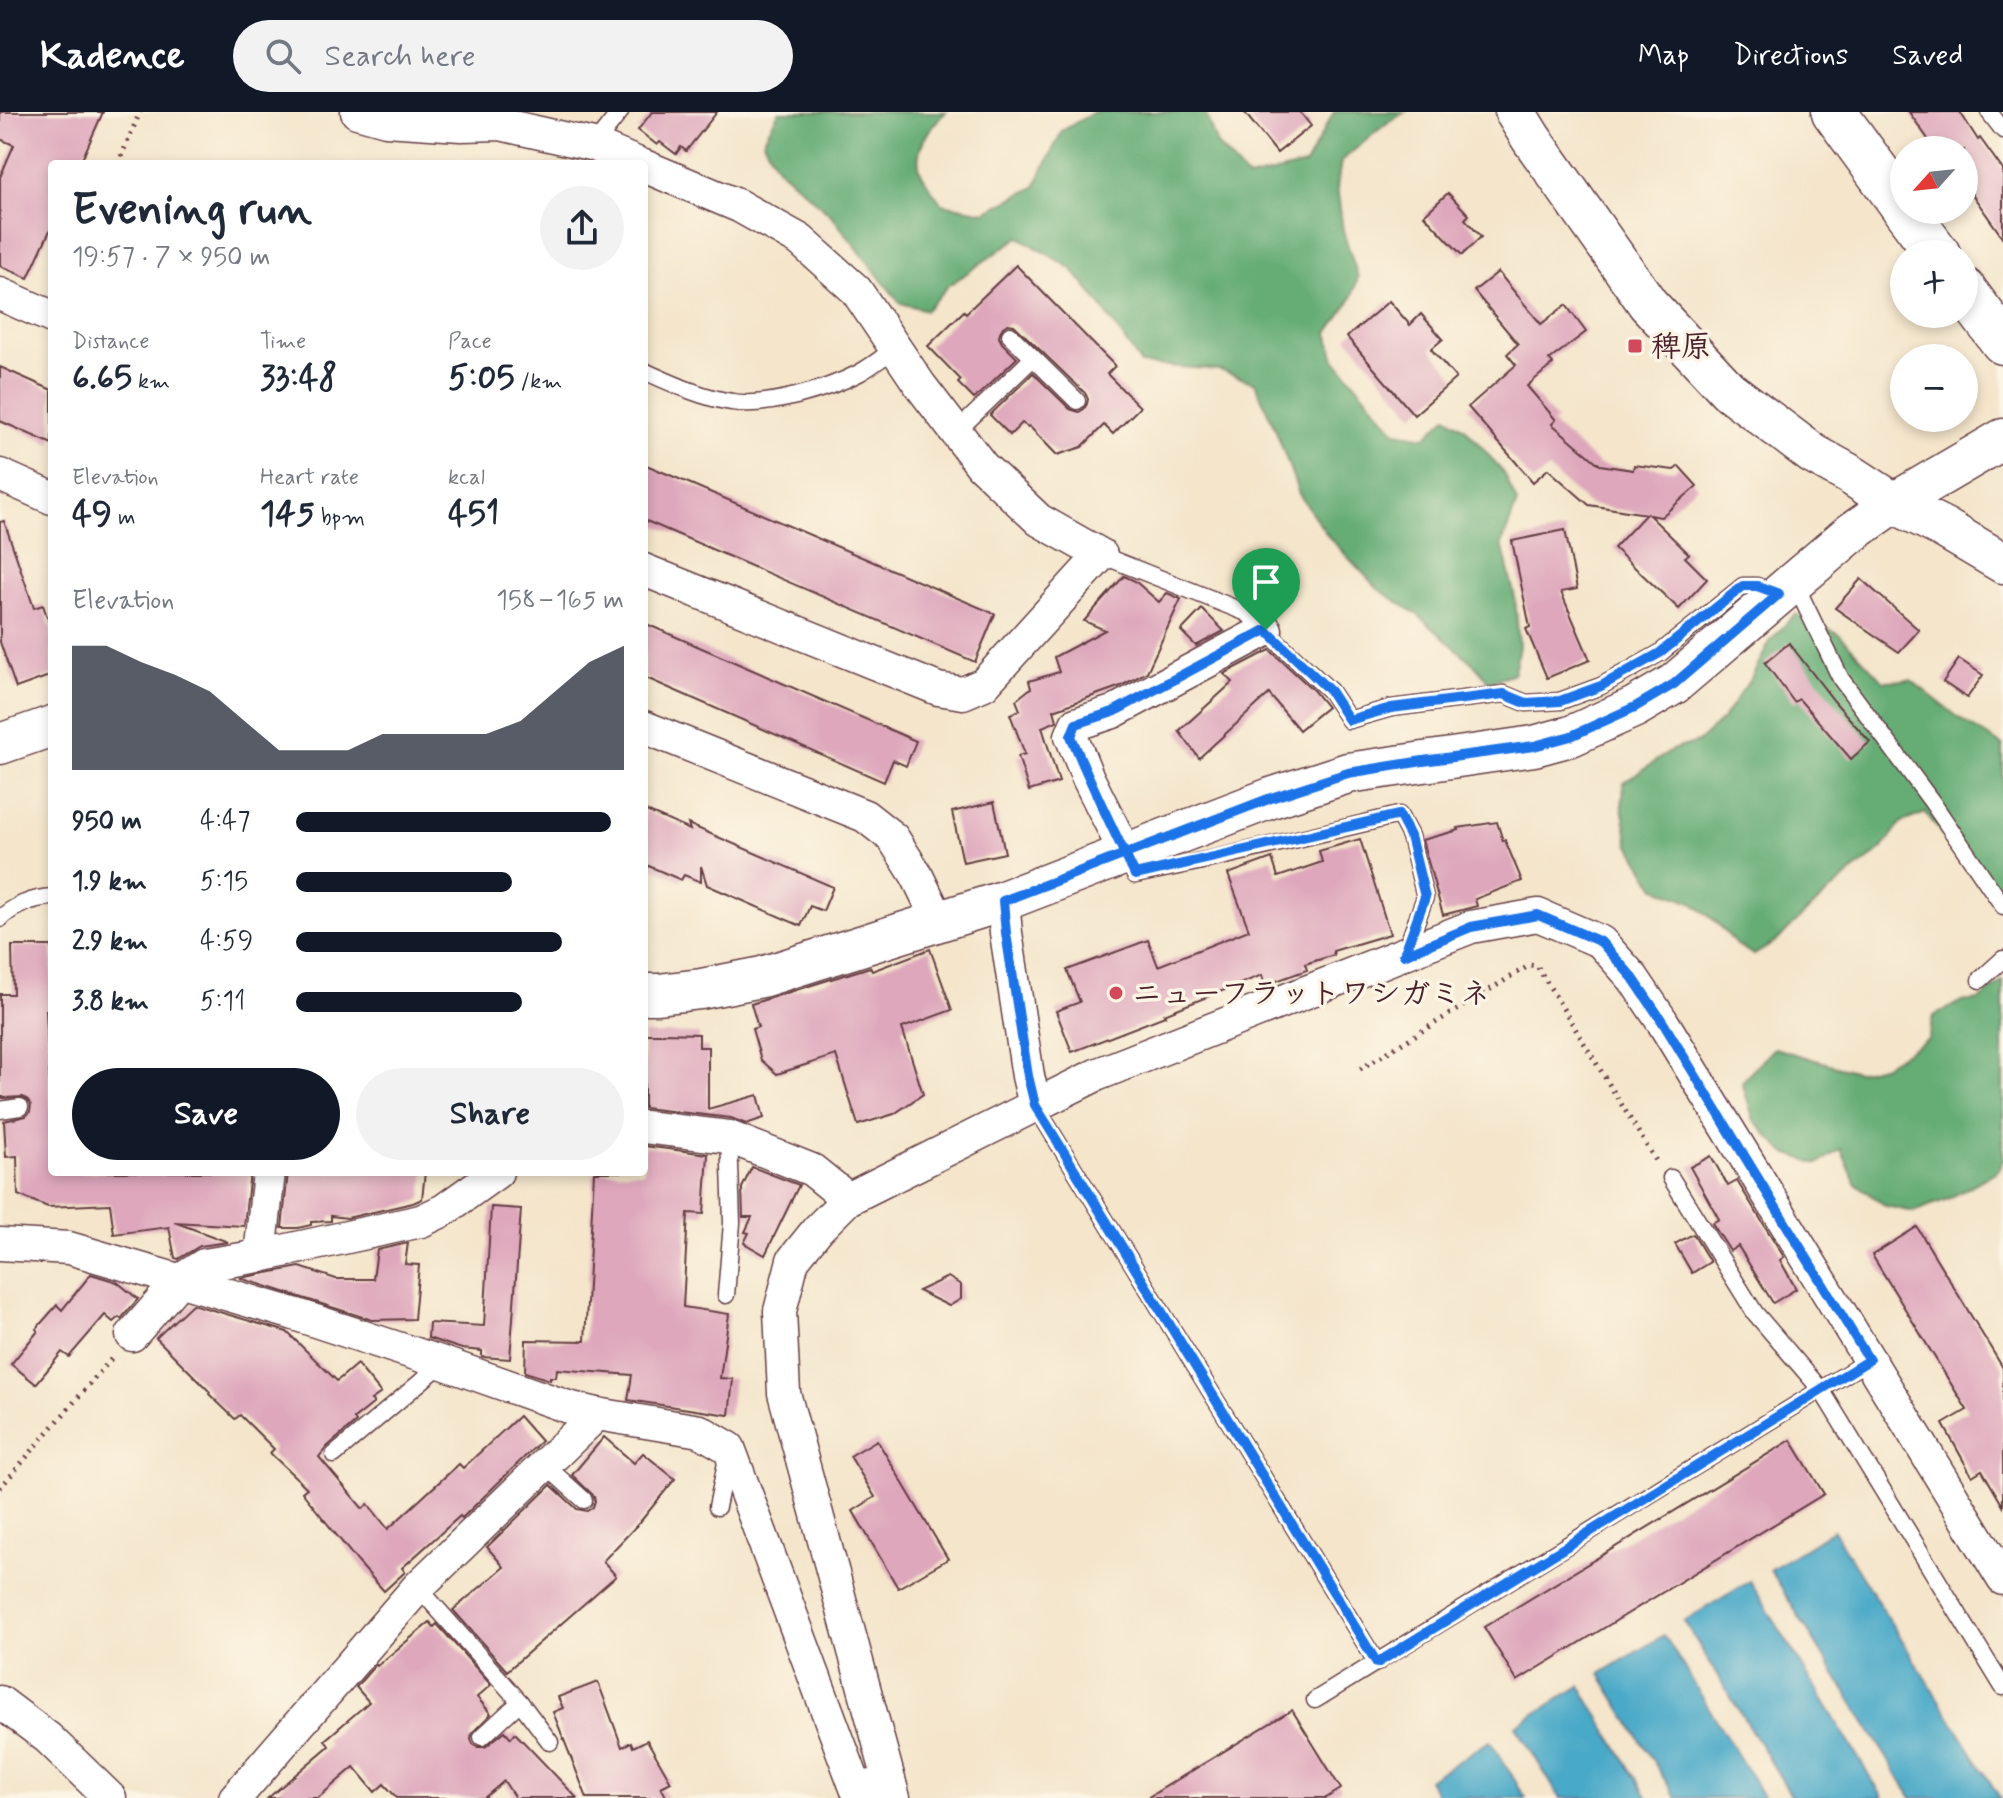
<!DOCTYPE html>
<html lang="en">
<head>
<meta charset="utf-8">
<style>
	:root { --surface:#fff; --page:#f2f2f3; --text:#1f2937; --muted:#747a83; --accent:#111827 }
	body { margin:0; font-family:Mynerve,"Klee One",sans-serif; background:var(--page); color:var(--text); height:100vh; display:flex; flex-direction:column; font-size:30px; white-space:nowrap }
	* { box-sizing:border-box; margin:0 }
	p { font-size:26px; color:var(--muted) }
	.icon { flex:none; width:44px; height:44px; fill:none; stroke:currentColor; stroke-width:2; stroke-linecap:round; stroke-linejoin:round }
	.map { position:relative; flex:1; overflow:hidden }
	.sheet { position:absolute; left:48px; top:48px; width:600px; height:1016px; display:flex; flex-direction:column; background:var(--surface); border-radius:8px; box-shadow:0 4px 12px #0003 }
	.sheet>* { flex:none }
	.needle { width:52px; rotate:243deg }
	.buttons { position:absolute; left:1890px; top:24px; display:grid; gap:16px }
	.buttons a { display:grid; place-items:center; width:88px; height:88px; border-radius:50%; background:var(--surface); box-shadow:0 4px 12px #0003; font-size:40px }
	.pin { position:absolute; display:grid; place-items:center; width:68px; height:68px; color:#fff; margin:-82px -34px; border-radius:50% 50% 50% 0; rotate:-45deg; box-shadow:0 0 8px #0007 }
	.pin .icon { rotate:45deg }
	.round { display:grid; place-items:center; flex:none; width:84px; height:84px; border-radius:42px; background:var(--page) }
	.head { display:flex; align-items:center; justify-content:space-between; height:136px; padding:0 24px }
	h1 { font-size:44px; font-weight:700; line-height:60px }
	.stats { display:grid; grid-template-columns:repeat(3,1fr); gap:12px; height:136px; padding:8px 24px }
	.stats div { display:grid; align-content:center }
	.stats b { font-size:34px; font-weight:700 }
	.stats small { font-size:22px; font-weight:400 }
	.stats p { font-size:22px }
	.chart { height:224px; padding:16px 24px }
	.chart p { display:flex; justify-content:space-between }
	.chart svg { width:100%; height:144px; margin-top:8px; fill:var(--accent); opacity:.7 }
	.button { display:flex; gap:16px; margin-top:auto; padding:16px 24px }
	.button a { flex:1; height:92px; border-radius:48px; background:var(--accent); color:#fff; font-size:32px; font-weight:700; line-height:92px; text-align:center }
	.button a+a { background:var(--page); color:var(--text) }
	ul { padding:0 24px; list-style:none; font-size:26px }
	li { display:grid; grid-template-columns:128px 96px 1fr; align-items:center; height:60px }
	li i { height:20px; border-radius:10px; background:var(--accent) }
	header { display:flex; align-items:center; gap:48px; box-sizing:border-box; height:112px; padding:0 40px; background:var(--accent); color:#fff }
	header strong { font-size:38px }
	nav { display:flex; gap:44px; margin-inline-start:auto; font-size:28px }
	.search { width:560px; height:72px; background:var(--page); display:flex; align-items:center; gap:20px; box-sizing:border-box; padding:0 28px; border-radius:44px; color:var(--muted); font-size:30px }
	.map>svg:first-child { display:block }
</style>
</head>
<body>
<header>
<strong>Kadence</strong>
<div class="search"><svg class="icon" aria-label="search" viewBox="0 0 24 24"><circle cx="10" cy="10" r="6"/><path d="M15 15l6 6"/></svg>Search here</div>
<nav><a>Map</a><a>Directions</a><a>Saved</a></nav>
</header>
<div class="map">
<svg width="2003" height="1686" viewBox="0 0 2003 1686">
	<rect width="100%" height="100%" fill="#fcf5e5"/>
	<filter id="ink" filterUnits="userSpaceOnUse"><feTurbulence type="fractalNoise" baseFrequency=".0125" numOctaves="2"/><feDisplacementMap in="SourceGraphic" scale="16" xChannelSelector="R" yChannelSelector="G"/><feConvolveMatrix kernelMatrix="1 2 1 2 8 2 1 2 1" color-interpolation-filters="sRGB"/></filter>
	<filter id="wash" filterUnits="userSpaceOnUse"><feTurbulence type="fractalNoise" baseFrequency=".006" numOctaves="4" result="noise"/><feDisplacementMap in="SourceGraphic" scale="32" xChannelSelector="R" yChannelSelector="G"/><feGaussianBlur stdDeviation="1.8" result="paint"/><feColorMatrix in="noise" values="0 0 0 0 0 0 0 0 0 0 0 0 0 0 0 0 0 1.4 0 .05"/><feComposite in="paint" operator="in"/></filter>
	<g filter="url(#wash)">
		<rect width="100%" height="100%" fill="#f4e5cb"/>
		<g fill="#65ac74" stroke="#586650" stroke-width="2">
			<path d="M 779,0 L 946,0 C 931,13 913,37 920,58 C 924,69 935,82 942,92 L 985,100 L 1035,75 L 1062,19 L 1094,0 L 1205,0 L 1217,33 L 1248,67 L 1305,53 L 1334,0 L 1405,0 L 1387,11 L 1341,49 L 1337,75 L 1343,119 L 1358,165 L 1352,186 L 1328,221 L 1335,247 L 1396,320 L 1426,325 L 1447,304 L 1466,317 L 1504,361 L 1517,391 L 1502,432 L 1515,486 L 1519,534 L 1514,561 L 1489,570 L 1477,555 L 1418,503 L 1378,477 L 1328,424 L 1299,382 L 1275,316 L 1255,271 L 1220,258 L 1141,252 L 1097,188 L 1072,157 L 1019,125 L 948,174 L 926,198 L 900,191 L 831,103 L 777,55 L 763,29 Z"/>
			<path d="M 1795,502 L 1840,523 L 1883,569 L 1911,568 L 1963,609 L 2003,634 L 2003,797 L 1975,767 L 1926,701 L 1902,710 L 1882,737 L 1855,758 L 1808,799 L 1777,829 L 1754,843 L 1737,833 L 1717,811 L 1692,790 L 1656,776 L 1629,732 L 1622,695 L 1624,671 L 1672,638 L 1698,630 L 1722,608 L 1751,566 L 1771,528 Z"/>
			<path d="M 2003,869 L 2003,1048 L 1997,1059 L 1948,1087 L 1913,1100 L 1886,1094 L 1856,1072 L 1841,1037 L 1818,1052 L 1785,1041 L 1754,1009 L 1742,970 L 1774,936 L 1857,960 L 1882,954 L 1928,927 L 1933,904 L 1960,890 L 1979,888 Z"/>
		</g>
		<g fill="#4aa9c8" stroke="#4a647a" stroke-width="2">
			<path d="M 1833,1418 L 2000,1686 L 1912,1686 L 1770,1458 Z"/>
			<path d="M 1750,1469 L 1883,1686 L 1793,1686 L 1684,1509 Z"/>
			<path d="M 1664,1523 L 1764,1686 L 1676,1686 L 1600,1562 Z"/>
			<path d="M 1580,1574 L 1648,1686 L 1560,1686 L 1516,1614 Z"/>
			<path d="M 1490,1629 L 1526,1686 L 1439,1686 L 1428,1668 Z"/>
		</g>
		<g id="blocks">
			<g fill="#dea7bc">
				<path d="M 0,0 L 103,0 L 80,52 L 52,52 L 52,114 L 28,166 L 0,154 L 0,65 L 14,33 L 0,27 Z"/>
				<path d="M 652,0 L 717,0 L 686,39 L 681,35 L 676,42 L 660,30 L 657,33 L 638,18 Z"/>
				<path d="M 1244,0 L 1300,0 L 1311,14 L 1277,41 Z"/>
				<path d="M 1909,0 L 1960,0 L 1978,28 L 1980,26 L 2003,58 L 2003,126 L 1964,71 L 1964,38 L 1941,38 L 1939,35 L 1935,37 Z"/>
				<path d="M 1448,81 L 1469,103 L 1465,107 L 1481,125 L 1462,143 L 1424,103 Z"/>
				<path d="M 1016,153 L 1115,254 L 1107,262 L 1140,295 L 1113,322 L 1104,313 L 1082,335 L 1057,343 L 1029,314 L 1028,315 L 1022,311 L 1010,323 L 990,303 L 1033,261 L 1070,297 L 1079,300 L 1084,297 L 1087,292 L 1088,287 L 1085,281 L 1014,213 L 1008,212 L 1003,215 L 1000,220 L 999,225 L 1002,231 L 1017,246 L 974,287 L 958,271 L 961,268 L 928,234 L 964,199 L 966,201 Z"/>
				<path d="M 1498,160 L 1541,212 L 1566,193 L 1586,220 L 1549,248 L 1553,252 L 1527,274 L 1556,308 L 1552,312 L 1600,353 L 1633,358 L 1634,353 L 1674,358 L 1679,354 L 1697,374 L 1661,405 L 1649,403 L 1689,442 L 1685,445 L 1707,467 L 1679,497 L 1614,436 L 1646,402 L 1589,393 L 1548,357 L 1533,370 L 1468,295 L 1516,253 L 1507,242 L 1518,232 L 1474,179 Z"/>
				<path d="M 1389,189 L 1410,213 L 1421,202 L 1443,227 L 1431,237 L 1456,266 L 1414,303 L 1347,225 Z"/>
				<path d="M 0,255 L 52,278 L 52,332 L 0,309 Z"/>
				<path d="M 644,352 L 995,502 L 975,550 L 644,408 Z"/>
				<path d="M 4,409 L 34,496 L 43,493 L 52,519 L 52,563 L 16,576 L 0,530 L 0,410 Z"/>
				<path d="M 1565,418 L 1577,477 L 1561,480 L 1590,548 L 1547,566 L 1526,517 L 1530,515 L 1512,429 Z"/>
				<path d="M 1124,464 L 1135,469 L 1159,490 L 1167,481 L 1181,487 L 1147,560 L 1121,574 L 1054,598 L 1057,609 L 1042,615 L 1059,670 L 1029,679 L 1018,644 L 1025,642 L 1010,602 L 1020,598 L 1016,588 L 1031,576 L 1029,569 L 1059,560 L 1054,545 L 1105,518 L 1084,509 Z"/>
				<path d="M 1861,467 L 1919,518 L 1899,540 L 1835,496 Z"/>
				<path d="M 1202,497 L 1224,519 L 1196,534 L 1181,519 Z"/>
				<path d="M 644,511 L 916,629 L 906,654 L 893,648 L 884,670 L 644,565 Z"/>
				<path d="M 1789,531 L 1834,589 L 1870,630 L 1851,647 L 1799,587 L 1794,590 L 1765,551 Z"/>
				<path d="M 1270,538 L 1313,578 L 1327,595 L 1299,618 L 1269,582 L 1199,646 L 1179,619 L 1233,570 L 1224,562 Z"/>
				<path d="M 1959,547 L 1983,563 L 1967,586 L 1943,570 Z"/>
				<path d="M 994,690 L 1005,741 L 963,750 L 952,700 Z"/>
				<path d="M 644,698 L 690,718 L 688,712 L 833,775 L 823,799 L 810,794 L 801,814 L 707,773 L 701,754 L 701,770 L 684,763 L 681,768 L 644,752 Z"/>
				<path d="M 1497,710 L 1503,729 L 1505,728 L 1522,769 L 1475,787 L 1477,794 L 1443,803 L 1422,728 L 1459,718 L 1458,716 Z"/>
				<path d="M 1360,727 L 1390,822 L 1333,839 L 1334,843 L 1305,852 L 1307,858 L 1265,873 L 1262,863 L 1164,902 L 1165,904 L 1072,940 L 1056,899 L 1080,890 L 1067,858 L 1148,828 L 1158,854 L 1249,818 L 1228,762 L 1272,746 L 1278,765 L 1322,750 L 1319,739 Z"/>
				<path d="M 12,834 L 52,834 L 52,898 L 46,898 L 52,1015 L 52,1060 L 250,1060 L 244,1114 L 174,1110 L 228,1130 L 200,1134 L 178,1147 L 175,1146 L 169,1115 L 114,1122 L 110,1092 L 48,1095 L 18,1083 L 17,1044 L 6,1045 L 4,1009 L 26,1004 L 30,1000 L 31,993 L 28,988 L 23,985 L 3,986 L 3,985 L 0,985 L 0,882 L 13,882 Z"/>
				<path d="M 930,837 L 952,898 L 902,916 L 923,982 L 894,1002 L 858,1013 L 836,943 L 777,962 L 761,948 L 752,917 L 758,915 L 751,892 L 870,855 L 872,859 Z"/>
				<path d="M 663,921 L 699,922 L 699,935 L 708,935 L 708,997 L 758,983 L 764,1006 L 746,1012 L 731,1006 L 644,996 L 644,922 L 663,922 Z"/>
				<path d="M 644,1034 L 708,1042 L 704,1102 L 688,1101 L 683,1195 L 729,1202 L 720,1266 L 733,1267 L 729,1303 L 628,1288 L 632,1263 L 557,1257 L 556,1265 L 550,1265 L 550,1268 L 525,1260 L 526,1228 L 585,1229 L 594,1060 L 644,1060 Z"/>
				<path d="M 1711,1044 L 1728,1074 L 1737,1069 L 1784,1145 L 1780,1148 L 1796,1177 L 1773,1191 L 1738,1134 L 1730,1139 L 1712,1111 L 1719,1107 L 1690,1055 Z"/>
				<path d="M 752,1055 L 799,1073 L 765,1143 L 744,1131 L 749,1121 L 745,1120 L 752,1105 L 743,1105 L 742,1076 Z"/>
				<path d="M 288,1060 L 425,1060 L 422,1087 L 413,1091 L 347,1106 L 331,1104 L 331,1109 L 311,1110 L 311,1113 L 298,1116 L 282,1116 Z"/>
				<path d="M 491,1095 L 521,1097 L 510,1247 L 482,1245 L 482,1239 L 462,1237 L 428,1226 L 429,1211 L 484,1214 Z"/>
				<path d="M 1917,1115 L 2003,1256 L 2003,1394 L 1982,1358 L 1972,1364 L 1943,1312 L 1967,1298 L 1872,1143 Z"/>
				<path d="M 1693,1122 L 1710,1150 L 1692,1161 L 1675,1132 Z"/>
				<path d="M 408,1131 L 405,1152 L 419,1153 L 414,1207 L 372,1208 L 240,1166 L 300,1155 L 336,1167 L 373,1167 L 377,1138 Z"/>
				<path d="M 91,1162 L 117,1170 L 138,1187 L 121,1207 L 119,1205 L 113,1210 L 105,1203 L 69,1245 L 62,1240 L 36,1272 L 11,1252 L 38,1219 L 36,1217 L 57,1193 L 62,1198 Z"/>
				<path d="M 948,1165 L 961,1173 L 961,1187 L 949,1194 L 918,1179 Z"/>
				<path d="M 192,1192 L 287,1220 L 337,1269 L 357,1252 L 381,1281 L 371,1288 L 374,1291 L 354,1307 L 356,1310 L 327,1335 L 319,1345 L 363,1397 L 368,1392 L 388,1417 L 459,1352 L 463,1356 L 519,1304 L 541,1329 L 462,1406 L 460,1404 L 402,1456 L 405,1460 L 384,1479 L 358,1450 L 302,1380 L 307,1376 L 270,1341 L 274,1337 L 240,1303 L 235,1307 L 209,1282 L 210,1280 L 156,1226 Z"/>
				<path d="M 604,1325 L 634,1351 L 643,1341 L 675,1367 L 640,1410 L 603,1449 L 616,1464 L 507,1559 L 453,1498 L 504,1455 L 487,1435 L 551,1373 L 577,1397 L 587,1399 L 593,1395 L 595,1389 L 594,1384 L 572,1363 Z"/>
				<path d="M 877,1328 L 948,1447 L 898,1476 L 853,1399 L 875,1385 L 850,1344 Z"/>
				<path d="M 1791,1328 L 1824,1382 L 1517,1569 L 1484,1515 Z"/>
				<path d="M 430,1510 L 434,1515 L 437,1512 L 491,1573 L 477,1585 L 491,1602 L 472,1621 L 471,1627 L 473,1632 L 478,1635 L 485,1635 L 505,1619 L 511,1626 L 515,1621 L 577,1686 L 515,1686 L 504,1669 L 484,1686 L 397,1686 L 384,1672 L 375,1680 L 354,1655 L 318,1686 L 268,1686 L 329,1634 L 325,1628 L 369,1590 L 356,1575 L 376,1552 L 377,1554 Z"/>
				<path d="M 598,1570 L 622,1635 L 631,1630 L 633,1635 L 647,1628 L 671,1670 L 661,1675 L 667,1686 L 587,1686 L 553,1600 L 563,1596 L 558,1585 Z"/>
				<path d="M 1292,1598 L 1341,1677 L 1326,1686 L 1147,1686 Z"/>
			</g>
		</g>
	</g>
	<g filter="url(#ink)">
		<use href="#blocks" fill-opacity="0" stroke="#643d43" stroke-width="2"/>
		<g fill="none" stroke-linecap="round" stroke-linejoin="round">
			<g stroke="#643d43" stroke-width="19">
				<g id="service">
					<path d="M 1989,0 L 2003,18"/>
					<path d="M 594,33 L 620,0"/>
					<path d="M 1010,223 L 1077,289"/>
					<path d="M 644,259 C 671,271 703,286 732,290 C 767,296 828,277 859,261 C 872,254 883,245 895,236"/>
					<path d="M 956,320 L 1033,246"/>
					<path d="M 1101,443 L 1247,501 L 1330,579 L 1349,608 L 1391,596 L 1504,582 L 1526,591 L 1560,589 L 1601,574 L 1660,541 L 1743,474 L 1757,474 L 1777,482"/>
					<path d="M 1794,470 L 1841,567 L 1932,690 L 2003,794"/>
					<path d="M 1126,742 L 1135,763 L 1217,746 L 1399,703 L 1410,724 L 1425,785 L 1405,841"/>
					<path d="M 0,807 C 13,794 33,786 52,785"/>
					<path d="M 1980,868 L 2003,847"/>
					<path d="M 1035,993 L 1377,1551"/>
					<path d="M 0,998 L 20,995"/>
					<path d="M 1671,1066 L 1755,1201 L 1822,1279 L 2003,1575"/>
					<path d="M 726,1183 L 732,1111 L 729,1025"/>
					<path d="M 334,1343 L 443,1251"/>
					<path d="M 545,1353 L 584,1388"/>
					<path d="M 717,1395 L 727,1346"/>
					<path d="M 418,1475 L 520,1590 L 550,1630"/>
					<path d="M 1315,1588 L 1869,1248"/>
					<path d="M 482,1625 L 520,1590"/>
				</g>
			</g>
			<g stroke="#643d43" stroke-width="35">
				<g id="minor">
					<path d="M 357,0 L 386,8 L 461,13 L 500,12 L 594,33 L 639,52"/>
					<path d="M 644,54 L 739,94 L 800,128 L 856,178 L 920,273 L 982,354 L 1039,408 L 1101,443 L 984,572 L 963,581 L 938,577 L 644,458"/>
					<path d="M 0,182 L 52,205"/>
					<path d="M 0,363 L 52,386"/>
					<path d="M 644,615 L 865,704 L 893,726 L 917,764 L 939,809"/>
					<path d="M 1126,742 L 1088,666 L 1071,624 L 1076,612 L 1113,600 L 1266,518"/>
					<path d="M 1003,789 L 1006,821 L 1028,964 L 1035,993"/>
					<path d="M 644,1015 L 729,1025 L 812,1058 L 848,1087"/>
					<path d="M 0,1132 L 69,1136 L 294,1202 L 443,1251 L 568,1295 L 597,1302 L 700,1319 L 729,1336 L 856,1676 L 890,1672"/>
					<path d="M 260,1144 L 269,1060"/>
					<path d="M 132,1223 L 179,1169 L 204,1153 L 260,1144 L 421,1109 L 444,1098 L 497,1060"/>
					<path d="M 0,1590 L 48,1626 L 110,1686"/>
					<path d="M 235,1686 L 418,1475 L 597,1302"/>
					<path d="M 894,1686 L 784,1281 L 780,1199 L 793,1148 L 818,1117 L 848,1087 L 1096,963 L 1471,815 L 1538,803 L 1601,830 L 1633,866 L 1662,909 L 2003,1467"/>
				</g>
			</g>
			<g stroke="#643d43" stroke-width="43">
				<g id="tertiary">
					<path d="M 1515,0 L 1531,26 L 1648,192 L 1728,278 L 1813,342 L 1851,363 L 1894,391 L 1944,416 L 2003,451"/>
					<path d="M 0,632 L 52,614"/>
					<path d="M 644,882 L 658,882 L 701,877 L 762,865 L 1003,789 L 1271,686 L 1348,661 L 1534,634 L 1571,624 L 1635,595 L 1674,572 L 1850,422 L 1894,391 L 2003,327"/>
				</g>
			</g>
			<g stroke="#643d43" stroke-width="47">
				<g id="primary">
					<path d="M 1834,0 L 1904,96"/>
					<path d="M 1905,98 L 1938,142"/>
					<path d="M 1964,178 L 2003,230"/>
				</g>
			</g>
			<g stroke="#643d43" stroke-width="5" stroke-dasharray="2 6" stroke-linecap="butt">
				<path d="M 118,52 L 140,0"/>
				<path d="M 1360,957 L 1530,853 L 1537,854 L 1656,1049"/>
				<path d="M 0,1376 L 112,1246"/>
			</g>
			<use href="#service" stroke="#fff" stroke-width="16"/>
			<use href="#minor" stroke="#fff" stroke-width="32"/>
			<use href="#tertiary" stroke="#fff" stroke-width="40"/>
			<use href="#primary" stroke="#fff" stroke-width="44"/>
		</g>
	</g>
	<g fill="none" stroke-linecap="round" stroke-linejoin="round" filter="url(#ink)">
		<g stroke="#fff" stroke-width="16">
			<path id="route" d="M 1266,518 L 1113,600 L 1076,612 L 1071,624 C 1090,671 1113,717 1135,763 L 1399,703 L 1410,724 L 1425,785 L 1404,843 L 1471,815 L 1538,803 L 1601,830 L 1633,866 L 1662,909 L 1869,1248 L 1377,1551 L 1035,993 L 1028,964 L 1006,821 L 1003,789 L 1271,686 L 1348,661 L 1423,649 L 1534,634 L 1571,624 L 1635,595 L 1674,572 L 1779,482 L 1757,474 L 1743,474 L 1660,541 L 1601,574 L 1560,589 L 1526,591 L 1504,582 L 1391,596 L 1349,608 L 1330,579 L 1266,518"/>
		</g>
		<use href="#route" stroke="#1a73e8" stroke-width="10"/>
	</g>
	<g fill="#d1495b" stroke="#fcf5e5" stroke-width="3">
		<rect x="1627" y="226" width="16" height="16" rx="4"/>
		<circle cx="1116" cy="881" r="8"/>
	</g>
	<g text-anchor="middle" stroke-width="7" stroke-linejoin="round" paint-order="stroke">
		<g font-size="30" font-weight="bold" fill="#4a1f2b" stroke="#fcf5e5" text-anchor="start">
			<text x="1651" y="244">稗原</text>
			<text x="1132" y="891">ニューフラットワシガミネ</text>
		</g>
	</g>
</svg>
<div class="buttons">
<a><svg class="needle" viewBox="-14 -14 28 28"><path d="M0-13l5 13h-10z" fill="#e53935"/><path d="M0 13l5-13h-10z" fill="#747a83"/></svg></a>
<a>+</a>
<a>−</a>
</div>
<div class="pin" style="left:1266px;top:518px;background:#1e9e55"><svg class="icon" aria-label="arrive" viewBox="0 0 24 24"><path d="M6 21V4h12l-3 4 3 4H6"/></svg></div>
<section class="sheet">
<div class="head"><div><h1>Evening run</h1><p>19:57 · 7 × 950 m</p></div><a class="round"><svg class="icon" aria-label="share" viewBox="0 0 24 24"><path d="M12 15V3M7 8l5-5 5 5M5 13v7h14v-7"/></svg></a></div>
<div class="stats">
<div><p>Distance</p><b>6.65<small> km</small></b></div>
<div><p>Time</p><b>33:48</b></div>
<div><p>Pace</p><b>5:05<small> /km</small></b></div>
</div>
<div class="stats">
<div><p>Elevation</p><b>49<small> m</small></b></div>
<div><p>Heart rate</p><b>145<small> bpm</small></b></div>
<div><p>kcal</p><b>451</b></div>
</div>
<div class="chart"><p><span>Elevation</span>158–165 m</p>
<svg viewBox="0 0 160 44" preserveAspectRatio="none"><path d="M0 44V6L10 6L20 11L30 15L40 20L50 29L60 38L70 38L80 38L90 33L100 33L110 33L120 33L130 29L140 20L150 11L160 6V44z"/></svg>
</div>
<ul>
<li><b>950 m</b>4:47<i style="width:96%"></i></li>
<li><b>1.9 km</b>5:15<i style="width:66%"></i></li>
<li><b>2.9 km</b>4:59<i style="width:81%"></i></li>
<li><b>3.8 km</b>5:11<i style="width:69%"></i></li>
</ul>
<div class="button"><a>Save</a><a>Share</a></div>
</section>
</div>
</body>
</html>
